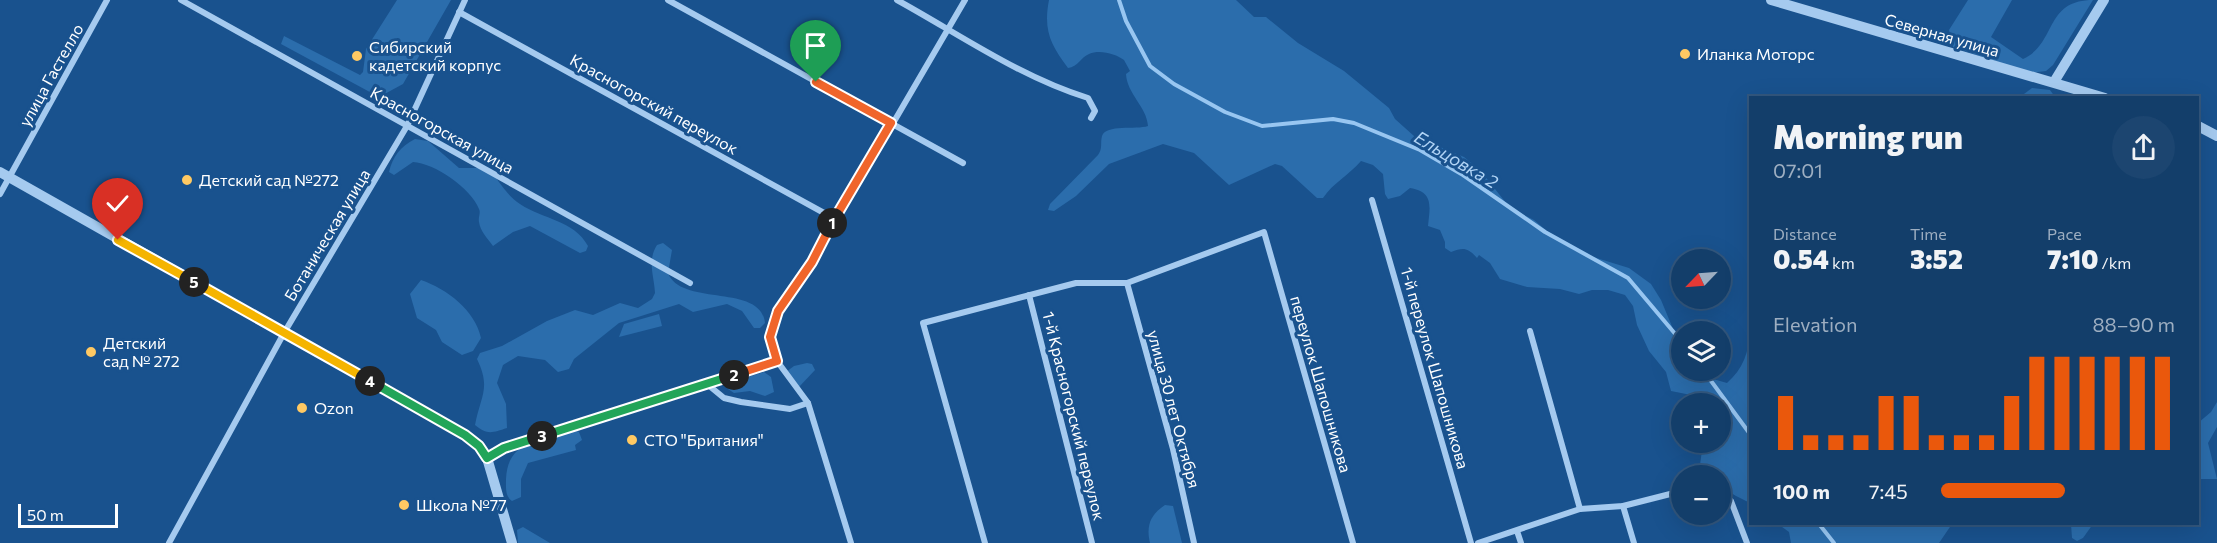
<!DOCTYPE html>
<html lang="en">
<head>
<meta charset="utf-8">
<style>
	:root { --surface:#133e6a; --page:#1c4570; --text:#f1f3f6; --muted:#9daec1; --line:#32577e; --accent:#ea580c }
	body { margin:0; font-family:Commissioner,sans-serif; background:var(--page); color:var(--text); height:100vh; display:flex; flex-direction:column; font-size:22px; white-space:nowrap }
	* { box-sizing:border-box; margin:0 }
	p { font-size:20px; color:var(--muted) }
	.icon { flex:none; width:33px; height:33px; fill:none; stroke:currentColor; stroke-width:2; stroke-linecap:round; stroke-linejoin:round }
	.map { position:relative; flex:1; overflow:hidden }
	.details { position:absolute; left:1749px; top:96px; width:450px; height:429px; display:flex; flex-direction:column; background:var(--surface); border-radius:0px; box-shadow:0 6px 24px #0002,0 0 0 2px var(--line) }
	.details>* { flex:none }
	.needle { width:39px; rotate:245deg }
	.controls { position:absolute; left:1671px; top:249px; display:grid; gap:12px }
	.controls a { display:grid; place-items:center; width:60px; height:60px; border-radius:50%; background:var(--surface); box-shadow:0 6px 24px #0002,0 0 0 2px var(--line); font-size:30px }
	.scale { position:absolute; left:18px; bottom:15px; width:100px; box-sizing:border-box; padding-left:6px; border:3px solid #fff; border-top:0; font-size:16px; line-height:21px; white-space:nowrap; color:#fff; -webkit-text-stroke:4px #19528e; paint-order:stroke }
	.pin { position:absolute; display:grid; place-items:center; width:51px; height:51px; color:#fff; margin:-62px -26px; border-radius:50% 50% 50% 0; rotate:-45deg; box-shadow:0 0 6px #0007 }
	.pin .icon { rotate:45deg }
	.km { position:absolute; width:30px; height:30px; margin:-15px; border-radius:50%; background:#222; color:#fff; font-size:16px; line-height:30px; text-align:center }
	.round { display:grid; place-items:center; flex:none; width:63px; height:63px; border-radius:32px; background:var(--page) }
	.headline { display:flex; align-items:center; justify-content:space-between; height:102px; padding:0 24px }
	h1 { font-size:33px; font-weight:800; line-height:45px }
	.stats { display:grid; grid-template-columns:repeat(3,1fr); gap:9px; height:102px; padding:6px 24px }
	.stats div { display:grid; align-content:center }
	.stats b { font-size:26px; font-weight:800 }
	.stats small { font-size:16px; font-weight:400 }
	.stats p { font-size:16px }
	.chart { height:168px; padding:12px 24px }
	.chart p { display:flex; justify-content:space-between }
	.chart svg { width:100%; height:108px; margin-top:6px; stroke:var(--accent); stroke-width:6 }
	ul { padding:0 24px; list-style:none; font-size:20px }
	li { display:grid; grid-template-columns:96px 72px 1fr; align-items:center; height:45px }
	li i { height:15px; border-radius:8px; background:var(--accent) }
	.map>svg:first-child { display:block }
</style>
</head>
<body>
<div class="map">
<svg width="2217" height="543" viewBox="0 0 2217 543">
	<rect width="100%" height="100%" fill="#19528e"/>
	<g fill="#2b6dac">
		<path d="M 397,0 L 451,0 L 403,84 L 379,97 L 281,44 L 284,36 L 360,75 L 363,72 L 366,49 Z"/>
		<path d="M 1049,0 L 1236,0 L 1254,17 L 1266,17 L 1298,43 L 1344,71 L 1389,108 L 1395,119 L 1414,136 L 1464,157 L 1480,170 L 1510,208 L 1534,220 L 1560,242 L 1577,252 L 1629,268 L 1651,284 L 1661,300 L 1681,348 L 1682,370 L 1701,371 L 1706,377 L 1727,383 C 1743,369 1749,352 1750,331 L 1750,503 C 1739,497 1720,491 1720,476 L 1713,475 L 1700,465 L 1703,443 L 1720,442 L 1720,404 L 1703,403 L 1696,396 L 1671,391 L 1666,372 L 1649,351 L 1637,325 L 1633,306 L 1625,295 L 1608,290 L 1592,290 L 1579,294 L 1560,289 L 1527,287 L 1500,279 L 1490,263 L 1479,255 L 1477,258 C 1468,248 1464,247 1451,252 L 1445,248 L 1445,242 L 1440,230 L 1428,226 C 1430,206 1434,192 1410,188 L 1400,196 L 1388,199 L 1385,194 L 1383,174 L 1373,165 L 1361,161 C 1349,175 1333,183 1323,198 L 1317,198 L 1282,166 L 1275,164 L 1229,185 L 1194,153 L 1163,144 L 1109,164 L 1076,196 L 1054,211 L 1048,210 L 1050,204 L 1098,155 C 1103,148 1100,144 1102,136 C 1106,124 1136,130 1148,126 C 1147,107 1127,94 1126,74 L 1130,71 L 1124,60 C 1116,54 1100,49 1089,54 C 1081,57 1078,67 1068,68 C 1051,45 1043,31 1049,0 Z"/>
		<path d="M 1968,0 L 2012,0 L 1991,37 L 2023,59 C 2057,44 2044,0 2093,0 L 2053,65 L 2046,71 L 2031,73 L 1953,47 L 1949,30 Z"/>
		<path d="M 2032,88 L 2050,90 L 2055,97 L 2025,97 L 2024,94 Z"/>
		<path d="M 415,139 L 428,141 L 459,168 L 489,168 C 498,180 507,196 520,204 C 542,219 574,220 588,246 L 586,251 L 580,253 L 530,226 L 513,232 L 493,246 C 488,239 480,231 479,222 C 478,217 481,213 479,209 C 471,188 434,163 413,162 L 394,175 L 389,172 C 393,156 400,147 415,139 Z"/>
		<path d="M 663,243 L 672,250 L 668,273 C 681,307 761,283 765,323 L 760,328 L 754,328 L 742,311 L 727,304 L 693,312 L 679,304 L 619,323 L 574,359 L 569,369 L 558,372 L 545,360 L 518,356 L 503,365 L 497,383 L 506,404 L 507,428 C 492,433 487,435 475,425 C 481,395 491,388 477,359 L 480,353 L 502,346 L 547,321 L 575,310 L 593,315 L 620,303 L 638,308 L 652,299 L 655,293 C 654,275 647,261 657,245 Z"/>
		<path d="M 421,280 C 447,289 475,310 481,338 L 473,351 L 462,355 L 442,342 L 436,330 L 417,318 L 410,294 Z"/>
		<path d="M 659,314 L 662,326 L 619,337 L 624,324 Z"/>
		<path d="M 807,363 L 812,364 L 815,370 L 799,387 L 786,372 L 794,366 Z"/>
		<path d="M 764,372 L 771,377 L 774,392 L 765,396 L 750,391 L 734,393 L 728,389 L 735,381 Z"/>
		<path d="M 2217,402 L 2217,427 L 2208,443 L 2217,479 L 2198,479 L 2198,423 L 2211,412 Z"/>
		<path d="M 575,430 L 579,432 L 582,440 L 575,445 L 576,450 L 528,463 L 521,479 L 521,497 L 512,501 C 505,496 506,488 506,479 C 508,437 544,442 575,430 Z"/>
		<path d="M 1165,505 L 1173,506 L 1182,543 L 1150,543 C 1146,526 1150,515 1165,505 Z"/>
		<path d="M 1778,524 L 1952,524 L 1939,543 L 1791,543 L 1789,532 Z"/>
		<path d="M 2071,524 L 2093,524 L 2083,538 L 2077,541 L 2072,538 Z"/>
		<path d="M 523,527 L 550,543 L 518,543 L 517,530 Z"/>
	</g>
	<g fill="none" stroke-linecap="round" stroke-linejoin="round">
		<g stroke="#98c6f1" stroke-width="4">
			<path d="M 1119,0 L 1126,21 L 1150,66 L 1174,84 L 1225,112 L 1262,126 L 1333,119 L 1354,123 L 1420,150 L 1463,175 L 1545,232 L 1628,278 L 1682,342"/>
			<path d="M 1703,370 L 1750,434"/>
			<path d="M 1819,524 L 1834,543"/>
		</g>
		<g stroke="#a5caef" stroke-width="6">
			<path d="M 181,0 L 690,283"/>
			<path d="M 668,0 L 963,163"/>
			<path d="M 897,0 C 959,34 1020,77 1088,98 L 1095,111 L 1091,118"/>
			<path d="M 459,12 L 835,219"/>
			<path d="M 0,194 L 107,0"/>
			<path d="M 1372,200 L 1471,543"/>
			<path d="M 1127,283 L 1173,449 L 1194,543"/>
			<path d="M 1029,295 L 1092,543"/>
			<path d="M 1530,331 L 1580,509"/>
			<path d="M 707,384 L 724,398 L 741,402 L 790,409 L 808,403"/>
			<path d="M 487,458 L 504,448 L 777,361"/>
			<path d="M 1720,489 L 1731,501 L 1747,543"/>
			<path d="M 1623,506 L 1634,543"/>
			<path d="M 1517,531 L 1521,543"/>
			<path d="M 169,543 L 284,333 L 407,126 L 465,0"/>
			<path d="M 851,543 L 808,403 L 777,361 L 770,337 L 778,311 L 812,262 L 965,0"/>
			<path d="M 985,543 L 923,323 L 1076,283 L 1127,283 L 1264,232 L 1353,543"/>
			<path d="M 1478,543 L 1580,509 L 1623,506 L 1682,491"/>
		</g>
		<g stroke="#a5caef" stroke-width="10">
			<path d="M 1771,0 L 2105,98"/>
			<path d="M 2054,82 L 2104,0"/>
			<path d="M 2198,126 L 2217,136"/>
			<path d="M 0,172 L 465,435 L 479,446 L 487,458 L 512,543"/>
		</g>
	</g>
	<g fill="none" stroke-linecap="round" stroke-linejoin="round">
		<g stroke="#fff" stroke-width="12">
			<path id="split-1" d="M 816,82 L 891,123 L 832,223"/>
		</g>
		<g stroke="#fff" stroke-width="12">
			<path id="split-2" d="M 734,375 L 777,361 L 770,337 L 778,311 L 812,262 L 832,223"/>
		</g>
		<g stroke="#fff" stroke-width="12">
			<path id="split-3" d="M 542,436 L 734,375"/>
		</g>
		<g stroke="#fff" stroke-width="12">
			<path id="split-4" d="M 370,381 L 465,435 L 479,446 L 487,458 L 504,448 L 542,436"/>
		</g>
		<g stroke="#fff" stroke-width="12">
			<path id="split-5" d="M 194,282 L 370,381"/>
		</g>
		<g stroke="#fff" stroke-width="12">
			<path id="split-6" d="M 118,240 L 194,282"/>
		</g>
		<use href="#split-1" stroke="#f0652b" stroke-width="8"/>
		<use href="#split-2" stroke="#f0652b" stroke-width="8"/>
		<use href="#split-3" stroke="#22a559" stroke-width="8"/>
		<use href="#split-4" stroke="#22a559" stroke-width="8"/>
		<use href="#split-5" stroke="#f5b400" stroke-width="8"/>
		<use href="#split-6" stroke="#f5b400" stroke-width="8"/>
	</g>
	<g fill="#ffc963" stroke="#19528e" stroke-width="2">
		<circle cx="1685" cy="54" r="6"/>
		<circle cx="357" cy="56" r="6"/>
		<circle cx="187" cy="180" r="6"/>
		<circle cx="91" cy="352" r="6"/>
		<circle cx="302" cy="408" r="6"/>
		<circle cx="632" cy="440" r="6"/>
		<circle cx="404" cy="505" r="6"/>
	</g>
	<g text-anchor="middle" stroke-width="6" stroke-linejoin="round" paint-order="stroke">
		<g font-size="16" fill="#fff" stroke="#19528e">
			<text transform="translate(1942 35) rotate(16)" y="6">Северная улица</text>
			<text transform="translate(51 75) rotate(-61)" y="6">улица Гастелло</text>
			<text transform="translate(654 104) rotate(29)" y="6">Красногорский переулок</text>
			<text transform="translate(442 130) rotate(29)" y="6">Красногорская улица</text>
			<text transform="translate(327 235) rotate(-59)" y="6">Ботаническая улица</text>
			<text transform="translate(1435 368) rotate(74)" y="6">1-й переулок Шапошникова</text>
			<text transform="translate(1321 384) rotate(74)" y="6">переулок Шапошникова</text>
			<text transform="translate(1174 409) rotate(75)" y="6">улица 30 лет Октября</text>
			<text transform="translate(1074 416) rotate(76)" y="6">1-й Красногорский переулок</text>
		</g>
		<g font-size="16" fill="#fff" stroke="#19528e" text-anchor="start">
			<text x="369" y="53">Сибирский<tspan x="369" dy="18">кадетский корпус</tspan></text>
			<text x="1697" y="60">Иланка Моторс</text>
			<text x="199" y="186">Детский сад №272</text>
			<text x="103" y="349">Детский<tspan x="103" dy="18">сад № 272</tspan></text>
			<text x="314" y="414">Ozon</text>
			<text x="644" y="446">СТО "Британия"</text>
			<text x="416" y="511">Школа №77</text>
		</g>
		<g font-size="18" font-style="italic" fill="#b1d4f6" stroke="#19528e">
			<text transform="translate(1456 160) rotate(31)" y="6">Ельцовка 2</text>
		</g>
	</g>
</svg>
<div class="controls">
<a><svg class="needle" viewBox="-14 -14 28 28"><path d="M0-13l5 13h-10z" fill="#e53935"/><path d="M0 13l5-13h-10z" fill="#9daec1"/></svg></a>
<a><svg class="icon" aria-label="layers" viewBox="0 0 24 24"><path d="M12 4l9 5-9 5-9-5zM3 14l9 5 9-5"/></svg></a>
<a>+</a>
<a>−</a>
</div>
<div class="scale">50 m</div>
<div class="pin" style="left:816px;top:82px;background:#1e9e55"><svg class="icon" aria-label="arrive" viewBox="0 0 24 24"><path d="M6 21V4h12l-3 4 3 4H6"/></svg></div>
<div class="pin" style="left:118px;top:240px;background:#d93025"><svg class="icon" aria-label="check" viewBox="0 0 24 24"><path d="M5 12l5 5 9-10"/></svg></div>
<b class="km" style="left:832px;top:223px">1</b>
<b class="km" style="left:734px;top:375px">2</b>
<b class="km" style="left:542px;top:436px">3</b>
<b class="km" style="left:370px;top:381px">4</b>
<b class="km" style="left:194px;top:282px">5</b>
<section class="details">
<div class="headline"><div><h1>Morning run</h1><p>07:01</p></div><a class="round"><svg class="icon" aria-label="share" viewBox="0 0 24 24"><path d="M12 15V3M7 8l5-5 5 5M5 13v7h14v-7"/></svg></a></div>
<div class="stats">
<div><p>Distance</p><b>0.54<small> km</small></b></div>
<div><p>Time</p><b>3:52</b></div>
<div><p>Pace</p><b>7:10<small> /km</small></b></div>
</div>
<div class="chart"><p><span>Elevation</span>88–90 m</p>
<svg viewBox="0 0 160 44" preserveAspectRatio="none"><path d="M5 44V22M15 44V38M25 44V38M35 44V38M45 44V22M55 44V22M65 44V38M75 44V38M85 44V38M95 44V22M105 44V6M115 44V6M125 44V6M135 44V6M145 44V6M155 44V6"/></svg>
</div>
<ul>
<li><b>100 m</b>7:45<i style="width:53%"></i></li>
</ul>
</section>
</div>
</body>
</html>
